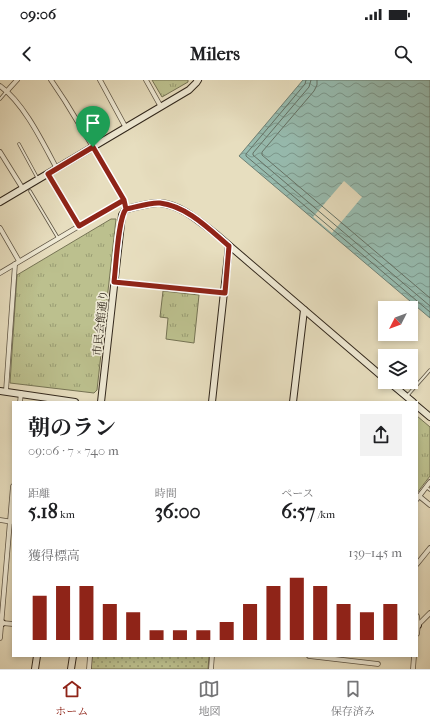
<!DOCTYPE html>
<html lang="ja">
<head>
<meta charset="utf-8">
<style>
	:root { --surface:#fff; --page:#f2f2f2; --text:#202124; --muted:#757577; --line:#e0e0e0; --accent:#8f2418 }
	body { margin:0; font-family:"IM FELL French Canon","Noto Serif JP",serif; background:var(--page); color:var(--text); height:100vh; display:flex; flex-direction:column; font-size:15px; white-space:nowrap }
	* { box-sizing:border-box; margin:0 }
	p { font-size:13px; color:var(--muted) }
	.icon { flex:none; width:22px; height:22px; fill:none; stroke:currentColor; stroke-width:2; stroke-linecap:round; stroke-linejoin:round }
	.map { position:relative; flex:1; overflow:hidden }
	.sheet { position:absolute; left:12px; top:321px; width:406px; height:256px; display:flex; flex-direction:column; background:var(--surface); border-radius:0px; box-shadow:0 2px 6px #0003 }
	.sheet>* { flex:none }
	.needle { width:26px; rotate:228deg }
	.fabs { position:absolute; left:378px; top:221px; display:grid; gap:8px }
	.fabs a { display:grid; place-items:center; width:40px; height:40px; border-radius:0px; background:var(--surface); box-shadow:0 2px 6px #0003; font-size:20px }
	.pin { position:absolute; display:grid; place-items:center; width:34px; height:34px; color:#fff; margin:-41px -17px; border-radius:50% 50% 50% 0; rotate:-45deg; box-shadow:0 0 4px #0007 }
	.pin .icon { rotate:45deg }
	.round { display:grid; place-items:center; flex:none; width:42px; height:42px; border-radius:0px; background:var(--page) }
	.overview { display:flex; align-items:center; justify-content:space-between; height:68px; padding:0 16px }
	h1 { font-size:22px; font-weight:700; line-height:30px }
	.metrics { display:grid; grid-template-columns:repeat(3,1fr); gap:6px; height:68px; padding:4px 16px }
	.metrics div { display:grid; align-content:center }
	.metrics b { font-size:20px; font-weight:700 }
	.metrics small { font-size:11px; font-weight:400 }
	.metrics p { font-size:11px }
	.chart { height:112px; padding:8px 16px }
	.chart p { display:flex; justify-content:space-between }
	.chart svg { width:100%; height:72px; margin-top:4px; stroke:var(--accent); stroke-width:6 }
	.status { display:flex; justify-content:space-between; align-items:center; height:28px; padding:0 20px; background:var(--surface); direction:ltr }
	.status svg { height:11px; fill:currentColor }
	header { display:flex; justify-content:space-between; align-items:center; height:52px; padding:0 16px; background:var(--surface); font-size:18px; font-weight:700 }
	.dock { display:flex; justify-content:space-around; align-items:center; height:56px; border-top:1px solid var(--line); background:var(--surface); font-size:11px; color:var(--muted) }
	.dock a { display:grid; justify-items:center; gap:2px }
	.dock .active { color:var(--accent) }
	.map>svg:first-child { display:block }
</style>
</head>
<body>
<div class="status"><b>09:06</b><svg viewBox="0 0 49 12"><path d="M0 12V9h3v3zM5 12V6h3v6zM10 12V3h3v9zM15 12V0h3v12zM26 1h20v11H26zM47 4h2v5h-2z"/></svg></div>
<header><svg class="icon" aria-label="back" viewBox="0 0 24 24"><path d="M15 5l-7 7 7 7"/></svg>Milers<svg class="icon" aria-label="search" viewBox="0 0 24 24"><circle cx="10" cy="10" r="6"/><path d="M15 15l6 6"/></svg></header>
<div class="map">
<svg width="430" height="589" viewBox="0 0 430 589">
	<defs>
		<pattern id="grass-dots" width="8" height="8" patternUnits="userSpaceOnUse"><rect width="8" height="8" fill="#bcc08e"/><path d="M2 2h.1M6 6h.1" fill="none" stroke="#999c73" stroke-width="1.8" stroke-linecap="round"/></pattern>
		<pattern id="park-tufts" width="24" height="20" patternUnits="userSpaceOnUse"><rect width="24" height="20" fill="#bcc08e"/><path d="M3 7l-1-3M5 7V3M7 7l1-3M15 17l-1-3M17 17v-4M19 17l1-3" fill="none" stroke="#999c73"/></pattern>
		<pattern id="water-waves" width="16" height="10" patternUnits="userSpaceOnUse"><rect width="16" height="10" fill="#97bcb0"/><path d="M0 5q4-4 8 0t8 0" fill="none" stroke="#7c998e"/></pattern>
	</defs>
	<rect width="100%" height="100%" fill="#e7debf"/>
	<filter id="stains"><feTurbulence type="fractalNoise" baseFrequency=".005" numOctaves="4"/><feColorMatrix values="0 0 0 0 .2 0 0 0 0 .09 0 0 0 0 .02 0 0 0 .5 -.17"/></filter>
	<radialGradient id="worn" r=".72"><stop offset=".6" stop-color="#630" stop-opacity="0"/><stop offset="1" stop-color="#630" stop-opacity=".3"/></radialGradient>
	<path fill="url(#grass-dots)" stroke="#767455" d="M 92,576 L 209,576 L 208,589 L 91,589 Z"/>
	<g fill="url(#park-tufts)" stroke="#767455">
		<path d="M 152,0 L 188,0 L 188,2 L 162,17 Z"/>
		<path d="M 111,139 L 116,139 L 97,310 L 94,313 L 10,303 L 17,195 Z"/>
		<path d="M 163,211 L 199,215 L 194,263 L 166,259 L 168,238 L 160,237 Z"/>
		<path d="M 417,336 L 430,347 L 430,396 L 417,413 Z"/>
	</g>
	<path fill="url(#water-waves)" stroke="#6e8075" d="M 303,0 L 430,0 L 430,238 L 239,76 Z"/>
	<path fill="#e7debf" d="M 344,101 L 362,117 L 332,153 L 313,137 Z"/>
	<g fill="none" stroke-linecap="round" stroke-linejoin="round">
		<g stroke="#647266" stroke-width="1">
			<path d="M 306,0 L 305,4 L 246,74 L 246,76 L 430,232"/>
			<path d="M 311,0 L 309,7 L 253,73 L 253,75 L 430,226"/>
			<path d="M 317,0 L 317,5 L 314,11 L 262,72 L 262,75 L 430,218"/>
		</g>
		<g stroke="#5e5545" stroke-width="3.5">
			<g id="lane">
				<path d="M 0,19 L 6,12"/>
				<path d="M 19,64 L 38,99"/>
				<path d="M 49,95 L 79,146"/>
				<path d="M 30,111 L 58,158"/>
				<path d="M 407,316 L 430,290"/>
				<path d="M 426,407 L 430,410"/>
			</g>
		</g>
		<g stroke="#5e5545" stroke-width="5.5">
			<g id="street">
				<path d="M 51,0 L 65,21 L 93,67 L 123,120 L 126,129"/>
				<path d="M 100,0 L 126,48"/>
				<path d="M 146,0 L 161,27"/>
				<path d="M 0,6 C 24,23 43,63 57,89"/>
				<path d="M 7,11 L 17,0"/>
				<path d="M 0,72 L 23,109"/>
				<path d="M 0,148 L 19,181"/>
				<path d="M 0,193 L 123,120"/>
				<path d="M 114,201 L 225,213"/>
				<path d="M 6,311 L 15,184"/>
				<path d="M 20,322 L 21,313"/>
				<path d="M 419,416 L 430,425"/>
				<path d="M 417,419 L 430,402"/>
				<path d="M 0,440 L 13,442"/>
				<path d="M 417,484 L 430,468"/>
				<path d="M 417,536 L 418,545 L 417,554"/>
				<path d="M 2,543 L 13,544"/>
				<path d="M 418,545 L 430,533"/>
				<path d="M 0,558 L 13,406"/>
				<path d="M 309,576 L 378,584"/>
				<path d="M 89,589 L 90,576"/>
				<path d="M 211,589 L 212,576"/>
				<path d="M 413,589 L 414,576"/>
			</g>
		</g>
		<g stroke="#31271c" stroke-width="8">
			<g id="secondary">
				<path d="M 0,122 L 189,10 L 196,3 L 198,0"/>
				<path d="M 389,302 L 413,322"/>
				<path d="M 0,311 L 75,322"/>
				<path d="M 101,322 L 122,135 L 126,129 C 136,127 151,122 160,123 C 182,125 200,142 217,155 L 385,299"/>
				<path d="M 212,322 L 229,166"/>
				<path d="M 293,322 L 304,230"/>
				<path d="M 417,326 L 430,337"/>
				<path d="M 0,543 L 2,543"/>
				<path d="M 417,545 L 418,545"/>
				<path d="M 35,589 L 37,576"/>
				<path d="M 71,589 L 73,576"/>
			</g>
		</g>
		<use href="#lane" stroke="#efead5" stroke-width="2"/>
		<use href="#street" stroke="#efead5" stroke-width="4"/>
		<use href="#secondary" stroke="#efead5" stroke-width="6"/>
	</g>
	<g fill="none" stroke-linecap="round" stroke-linejoin="round">
		<g stroke="#fff" stroke-width="8">
			<path id="route" d="M 93,67 L 48,94 L 79,146 L 124,120 L 126,129 C 136,127 151,122 160,123 C 187,126 210,150 229,166 L 225,213 L 114,202 C 116,187 118,138 126,129 L 124,120 L 93,67"/>
		</g>
		<use href="#route" stroke="#8f2418" stroke-width="5"/>
	</g>
	<g text-anchor="middle" stroke-width="3.5" stroke-linejoin="round" paint-order="stroke">
		<g font-size="11" fill="#31271c" stroke="#efead5">
			<text transform="translate(100 243) rotate(-84)" y="4">市民会館通り</text>
		</g>
	</g>
	<rect width="100%" height="100%" filter="url(#stains)"/>
	<rect width="100%" height="100%" fill="url(#worn)"/>
</svg>
<div class="fabs">
<a><svg class="needle" viewBox="-14 -14 28 28"><path d="M0-13l5 13h-10z" fill="#e53935"/><path d="M0 13l5-13h-10z" fill="#757577"/></svg></a>
<a><svg class="icon" aria-label="layers" viewBox="0 0 24 24"><path d="M12 4l9 5-9 5-9-5zM3 14l9 5 9-5"/></svg></a>
</div>
<div class="pin" style="left:93px;top:67px;background:#1e9e55"><svg class="icon" aria-label="arrive" viewBox="0 0 24 24"><path d="M6 21V4h12l-3 4 3 4H6"/></svg></div>
<section class="sheet">
<div class="overview"><div><h1>朝のラン</h1><p>09:06 · 7 × 740 m</p></div><a class="round"><svg class="icon" aria-label="share" viewBox="0 0 24 24"><path d="M12 15V3M7 8l5-5 5 5M5 13v7h14v-7"/></svg></a></div>
<div class="metrics">
<div><p>距離</p><b>5.18<small> km</small></b></div>
<div><p>時間</p><b>36:00</b></div>
<div><p>ペース</p><b>6:57<small> /km</small></b></div>
</div>
<div class="chart"><p><span>獲得標高</span>139–145 m</p>
<svg viewBox="0 0 160 44" preserveAspectRatio="none"><path d="M5 44V17M15 44V11M25 44V11M35 44V22M45 44V27M55 44V38M65 44V38M75 44V38M85 44V33M95 44V22M105 44V11M115 44V6M125 44V11M135 44V22M145 44V27M155 44V22"/></svg>
</div>
</section>
</div>
<nav class="dock">
<a class="active"><svg class="icon" aria-label="home" viewBox="0 0 24 24"><path d="M3 11l9-7 9 7M6 9v11h12V9"/></svg>ホーム</a>
<a><svg class="icon" aria-label="map" viewBox="0 0 24 24"><path d="M3 6l6-2 6 2 6-2v14l-6 2-6-2-6 2zM9 4v14M15 6v14"/></svg>地図</a>
<a><svg class="icon" aria-label="saved" viewBox="0 0 24 24"><path d="M7 4h10v16l-5-4-5 4z"/></svg>保存済み</a>
</nav>
</body>
</html>
